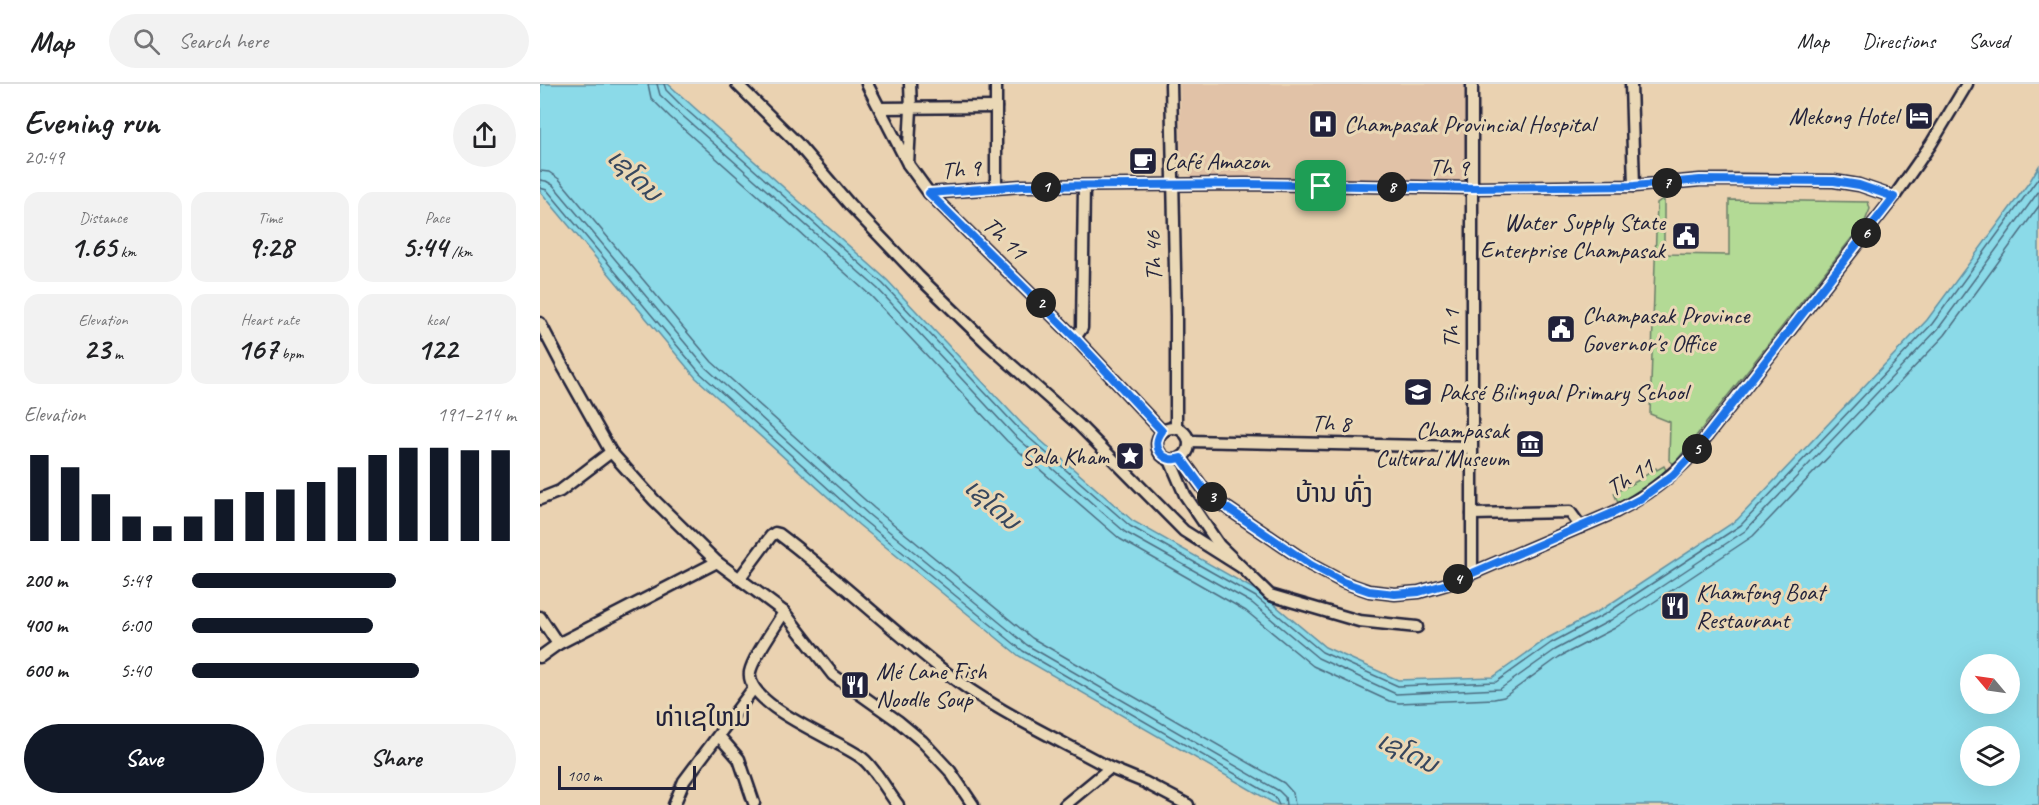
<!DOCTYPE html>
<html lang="en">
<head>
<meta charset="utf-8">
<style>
	:root { --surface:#fff; --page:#f2f2f2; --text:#202124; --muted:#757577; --line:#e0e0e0; --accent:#111827 }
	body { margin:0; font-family:Caveat,"Noto Sans Lao",sans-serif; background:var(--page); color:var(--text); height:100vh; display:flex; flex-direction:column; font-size:22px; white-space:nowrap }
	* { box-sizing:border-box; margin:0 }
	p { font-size:20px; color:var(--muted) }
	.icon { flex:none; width:33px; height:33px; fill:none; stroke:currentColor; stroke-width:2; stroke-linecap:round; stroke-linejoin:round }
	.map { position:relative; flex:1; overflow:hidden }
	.details { display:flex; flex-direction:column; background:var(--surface); width:540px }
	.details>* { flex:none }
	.needle { width:39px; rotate:299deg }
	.buttons { position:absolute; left:1420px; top:570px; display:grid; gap:12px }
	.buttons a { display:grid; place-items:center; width:60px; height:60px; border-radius:50%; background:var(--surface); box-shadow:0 6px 24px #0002; font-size:30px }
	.scale { position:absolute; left:18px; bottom:15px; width:138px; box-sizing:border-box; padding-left:6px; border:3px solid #22223b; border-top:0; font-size:16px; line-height:21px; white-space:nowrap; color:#22223b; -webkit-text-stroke:4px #ead8b6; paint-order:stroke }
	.pin { position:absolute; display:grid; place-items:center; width:51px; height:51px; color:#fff; margin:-26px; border-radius:12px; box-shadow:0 3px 9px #0006 }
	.km { position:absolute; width:30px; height:30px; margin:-15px; border-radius:50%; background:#222; color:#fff; font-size:16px; line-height:30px; text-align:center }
	.round { display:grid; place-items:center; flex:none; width:63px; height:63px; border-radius:32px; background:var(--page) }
	.overview { display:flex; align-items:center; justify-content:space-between; height:102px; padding:0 24px }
	h1 { font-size:33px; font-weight:700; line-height:45px }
	.figures { display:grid; grid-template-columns:repeat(3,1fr); gap:9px; height:102px; padding:6px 24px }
	.figures div { display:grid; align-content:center; border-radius:15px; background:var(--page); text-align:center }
	.figures b { font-size:30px; font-weight:700 }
	.figures small { font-size:16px; font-weight:400 }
	.figures p { font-size:16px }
	.chart { height:168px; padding:12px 24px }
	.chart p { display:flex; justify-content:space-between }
	.chart svg { width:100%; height:108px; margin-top:6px; stroke:var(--accent); stroke-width:6 }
	.button { display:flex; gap:12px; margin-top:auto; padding:12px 24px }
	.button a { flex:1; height:69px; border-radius:36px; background:var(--accent); color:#fff; font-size:24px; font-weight:700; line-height:69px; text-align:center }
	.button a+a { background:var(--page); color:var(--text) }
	ul { padding:0 24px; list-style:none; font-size:20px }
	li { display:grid; grid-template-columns:96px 72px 1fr; align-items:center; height:45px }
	li i { height:15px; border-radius:8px; background:var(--accent) }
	header { display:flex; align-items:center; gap:36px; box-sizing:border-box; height:84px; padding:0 30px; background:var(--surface); border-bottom:2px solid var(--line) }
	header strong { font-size:28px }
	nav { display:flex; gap:33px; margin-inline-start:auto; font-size:21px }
	.search { width:420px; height:54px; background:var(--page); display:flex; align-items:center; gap:15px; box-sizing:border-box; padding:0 21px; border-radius:33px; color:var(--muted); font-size:22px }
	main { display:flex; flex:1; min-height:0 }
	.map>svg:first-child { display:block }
</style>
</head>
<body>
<header>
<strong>Map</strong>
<div class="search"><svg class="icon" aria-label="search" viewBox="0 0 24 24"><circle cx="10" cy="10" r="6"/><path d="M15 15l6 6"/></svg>Search here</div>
<nav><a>Map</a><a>Directions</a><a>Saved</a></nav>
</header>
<main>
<section class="details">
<div class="overview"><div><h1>Evening run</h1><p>20:49</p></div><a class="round"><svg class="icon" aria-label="share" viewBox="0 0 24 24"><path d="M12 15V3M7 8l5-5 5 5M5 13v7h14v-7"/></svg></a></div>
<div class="figures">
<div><p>Distance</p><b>1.65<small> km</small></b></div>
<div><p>Time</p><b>9:28</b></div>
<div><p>Pace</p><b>5:44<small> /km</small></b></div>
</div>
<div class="figures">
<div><p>Elevation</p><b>23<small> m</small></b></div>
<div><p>Heart rate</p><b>167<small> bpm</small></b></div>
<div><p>kcal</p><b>122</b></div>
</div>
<div class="chart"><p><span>Elevation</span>191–214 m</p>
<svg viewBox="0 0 160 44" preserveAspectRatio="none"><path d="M5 44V9M15 44V14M25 44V25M35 44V34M45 44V38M55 44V34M65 44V27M75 44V24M85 44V23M95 44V20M105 44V14M115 44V9M125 44V6M135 44V6M145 44V7M155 44V7"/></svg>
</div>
<ul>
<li><b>200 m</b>5:49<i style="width:63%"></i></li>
<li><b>400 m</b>6:00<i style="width:56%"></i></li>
<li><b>600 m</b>5:40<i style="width:70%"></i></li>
</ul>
<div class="button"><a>Save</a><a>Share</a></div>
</section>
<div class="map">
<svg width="1499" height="721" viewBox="0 0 1499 721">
	<rect width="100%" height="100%" fill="#ead2b1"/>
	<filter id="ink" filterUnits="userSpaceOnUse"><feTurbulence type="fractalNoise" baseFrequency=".0167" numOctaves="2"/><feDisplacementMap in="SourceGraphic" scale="12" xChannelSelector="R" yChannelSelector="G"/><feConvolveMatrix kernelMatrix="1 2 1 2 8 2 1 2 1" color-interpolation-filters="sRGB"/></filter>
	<g filter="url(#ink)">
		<path fill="#e1c2a7" d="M 640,0 L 925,0 L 925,91 L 921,96 L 658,96 L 651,93 L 641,79 Z"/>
		<g fill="#b3da95" stroke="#6a7e68" stroke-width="1.5">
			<path d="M 1124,114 L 1124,170 L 1189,171 L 1189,116 L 1328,118 L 1330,125 L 1325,137 L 1134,380 L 1129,376 L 1130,338 L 1110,330 L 1117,119 Z"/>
			<path d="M 1124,382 L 1126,386 L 1105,404 L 1078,419 L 1074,409 L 1099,396 L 1116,384 L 1117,386 Z"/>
		</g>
		<path fill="#8bdae8" stroke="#6190a3" stroke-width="1.5" fill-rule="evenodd" d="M 0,0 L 128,0 L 347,196 L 483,341 L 593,437 L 719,508 L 785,563 L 858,596 L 953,593 L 1008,554 L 1064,524 L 1197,436 L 1387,236 L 1490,97 L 1499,82 L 1499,721 L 737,721 L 479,572 L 319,441 L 156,294 L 0,107 ZM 1431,580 L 1470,580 L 1470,620 L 1431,620 ZM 1431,652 L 1470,652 L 1470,692 L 1431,692 Z"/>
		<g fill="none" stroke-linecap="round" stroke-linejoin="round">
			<g stroke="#4c6c80" stroke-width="1.5">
				<path d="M 108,0 L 111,14 L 130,33 L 331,212 L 467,357 L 580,455 L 706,527 L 773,582 L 849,617 L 859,619 L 954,615 L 964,613 L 1019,573 L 1075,544 L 1213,452 L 1405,251 L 1499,122"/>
				<path d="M 117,0 L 120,11 L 137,27 L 338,205 L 474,351 L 585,448 L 712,519 L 778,574 L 856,610 L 960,605 L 1015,566 L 1071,536 L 1205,447 L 1398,245 L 1499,107"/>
				<path d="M 124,0 L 126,6 L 142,22 L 343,200 L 479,345 L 590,442 L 716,513 L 782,568 L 858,602 L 956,598 L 1011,559 L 1067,529 L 1201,441 L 1392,240 L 1499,93"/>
				<path d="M 0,87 L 9,88 L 19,95 L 172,278 L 334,424 L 492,554 L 744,699 L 753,709 L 755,721"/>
				<path d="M 0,96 L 6,97 L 13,101 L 166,284 L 328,430 L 487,561 L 739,707 L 745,713 L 746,721"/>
				<path d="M 0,104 L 7,106 L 160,289 L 323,436 L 483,567 L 735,713 L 739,721"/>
			</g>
			<g stroke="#22223b" stroke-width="15">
				<g id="minor">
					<path d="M 197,0 L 256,58 L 310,121 L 378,192 L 449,261 L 539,341 L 644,447 L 701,483"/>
					<path d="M 327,0 L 368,80 L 389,109 L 535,254 L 622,347"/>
					<path d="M 456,0 L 456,103"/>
					<path d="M 631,0 L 636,232 L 636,343"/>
					<path d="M 932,0 L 932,489"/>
					<path d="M 1091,0 L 1094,102"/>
					<path d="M 340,24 L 456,23"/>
					<path d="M 368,80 L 371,25 L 370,0"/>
					<path d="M 389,109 L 482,102 L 705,100 L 933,104 L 1094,102 L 1160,96 L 1199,96 L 1294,97 L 1319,101 L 1354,113"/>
					<path d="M 0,239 L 21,279 L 71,368 L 114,416 L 177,478 L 244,528 L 293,591 L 358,637 L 382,657 L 410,687 L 433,721"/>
					<path d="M 535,254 L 542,244 L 544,103"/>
					<circle cx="633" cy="360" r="16"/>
					<path d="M 649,357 L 931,363"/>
					<path d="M 641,374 L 668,411 L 771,481 L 803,498 L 829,507 L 855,510 L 879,508 L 907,500 L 1075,428 C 1105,413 1129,395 1152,371 L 1354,113 L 1391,60 L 1427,0"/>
					<path d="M 630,376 L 645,411 L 679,461 L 730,511 L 819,537 L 877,543"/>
					<path d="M 0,415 L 20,407 L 71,368"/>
					<path d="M 932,430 L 1030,428 L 1041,443"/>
					<path d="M 199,495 L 231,452 L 235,449 L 239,450 C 296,493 348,543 404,587 C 453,626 516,654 570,684"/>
					<path d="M 244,528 C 236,542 213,573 210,588 C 205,622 299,656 322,674 C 335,684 347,707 358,721"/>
					<path d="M 0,533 L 18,560"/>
					<path d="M 0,573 L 18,560 L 177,478"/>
					<path d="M 179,652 L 199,675 L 214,719"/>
					<path d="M 134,721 L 144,697 L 213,605"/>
					<path d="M 525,721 L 570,684 L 604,698 L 648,721"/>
				</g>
			</g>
			<use href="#minor" stroke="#ead8b6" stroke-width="10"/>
		</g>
	</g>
	<g fill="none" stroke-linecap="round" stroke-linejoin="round" filter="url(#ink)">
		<g stroke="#fff" stroke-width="12">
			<path id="route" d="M 1160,96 L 1294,97 L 1319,101 L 1354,113 L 1152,371 L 1133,391 L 1100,415 L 1075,428 L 907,500 L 879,508 L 855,510 L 829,507 L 803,498 L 771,481 L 668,411 L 641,374 C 623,380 610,363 622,347 L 535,254 L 389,109 L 482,102 L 705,100 L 933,104 L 1094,102 Z"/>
		</g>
		<use href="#route" stroke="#1a73e8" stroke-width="8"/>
	</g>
	<defs>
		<g id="hotel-square" transform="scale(1.5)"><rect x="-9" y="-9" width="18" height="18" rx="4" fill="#22223b" stroke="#ead8b6"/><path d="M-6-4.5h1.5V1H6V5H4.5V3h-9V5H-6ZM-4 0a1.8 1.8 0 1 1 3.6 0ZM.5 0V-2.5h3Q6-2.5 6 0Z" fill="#fff"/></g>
		<g id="hospital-square" transform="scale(1.5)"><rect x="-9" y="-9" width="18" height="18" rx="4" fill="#22223b" stroke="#ead8b6"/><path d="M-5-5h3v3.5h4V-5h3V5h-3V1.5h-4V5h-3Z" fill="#fff"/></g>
		<g id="cafe-square" transform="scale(1.5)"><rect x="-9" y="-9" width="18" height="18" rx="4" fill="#22223b" stroke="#ead8b6"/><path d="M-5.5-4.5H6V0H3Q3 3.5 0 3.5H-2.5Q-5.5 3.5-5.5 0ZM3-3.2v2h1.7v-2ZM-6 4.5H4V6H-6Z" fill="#fff"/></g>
		<g id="civic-square" transform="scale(1.5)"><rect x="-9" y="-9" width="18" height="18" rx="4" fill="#22223b" stroke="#ead8b6"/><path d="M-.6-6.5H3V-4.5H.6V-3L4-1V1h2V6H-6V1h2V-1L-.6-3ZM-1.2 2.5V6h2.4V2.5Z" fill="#fff"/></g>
		<g id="school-square" transform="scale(1.5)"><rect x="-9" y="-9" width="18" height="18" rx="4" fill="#22223b" stroke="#ead8b6"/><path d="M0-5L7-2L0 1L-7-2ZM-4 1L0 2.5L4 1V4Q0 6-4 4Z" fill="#fff"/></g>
		<g id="museum-square" transform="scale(1.5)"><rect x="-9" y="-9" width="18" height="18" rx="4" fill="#22223b" stroke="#ead8b6"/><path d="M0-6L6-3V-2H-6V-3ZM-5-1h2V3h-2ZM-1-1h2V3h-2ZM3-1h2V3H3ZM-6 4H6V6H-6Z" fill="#fff"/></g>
		<g id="sight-square" transform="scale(1.5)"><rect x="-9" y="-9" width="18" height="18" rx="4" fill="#22223b" stroke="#ead8b6"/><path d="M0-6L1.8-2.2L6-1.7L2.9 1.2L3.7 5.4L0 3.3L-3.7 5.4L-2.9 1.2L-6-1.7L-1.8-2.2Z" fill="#fff"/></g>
		<g id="restaurant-square" transform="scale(1.5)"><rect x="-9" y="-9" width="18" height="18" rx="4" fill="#22223b" stroke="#ead8b6"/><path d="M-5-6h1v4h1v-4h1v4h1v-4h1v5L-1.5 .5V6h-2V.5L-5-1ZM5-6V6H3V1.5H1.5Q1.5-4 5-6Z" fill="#fff"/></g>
	</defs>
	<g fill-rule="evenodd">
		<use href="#hotel-square" x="1379" y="32"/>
		<use href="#hospital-square" x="783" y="40"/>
		<use href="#cafe-square" x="603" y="77"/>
		<use href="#civic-square" x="1146" y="152"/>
		<use href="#civic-square" x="1021" y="245"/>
		<use href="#school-square" x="878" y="308"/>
		<use href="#museum-square" x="990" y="360"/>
		<use href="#sight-square" x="590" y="372"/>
		<use href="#restaurant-square" x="1135" y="522"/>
		<use href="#restaurant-square" x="315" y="601"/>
	</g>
	<g text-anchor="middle" stroke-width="6" stroke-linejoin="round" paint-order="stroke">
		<g font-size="24" fill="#22223b" stroke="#ead8b6" text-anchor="start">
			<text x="1358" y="40" text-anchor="end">Mekong Hotel</text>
			<text x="804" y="48">Champasak Provincial Hospital</text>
			<text x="624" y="85">Café Amazon</text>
			<text x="1125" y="146" text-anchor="end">Water Supply State<tspan x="1125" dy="28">Enterprise Champasak</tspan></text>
			<text x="1042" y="239">Champasak Province<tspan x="1042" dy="28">Governor's Office</tspan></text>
			<text x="899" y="316">Paksé Bilingual Primary School</text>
			<text x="969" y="354" text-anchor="end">Champasak<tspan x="969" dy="28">Cultural Museum</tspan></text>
			<text x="569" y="380" text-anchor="end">Sala Kham</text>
			<text x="1156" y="516">Khamfong Boat<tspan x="1156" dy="28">Restaurant</tspan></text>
			<text x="336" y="595">Mé Lane Fish<tspan x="336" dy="28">Noodle Soup</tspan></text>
		</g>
		<g font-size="24" fill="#22223b" stroke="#ead8b6">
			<text transform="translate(909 83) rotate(1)" y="8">Th 9</text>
			<text transform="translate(421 85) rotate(-5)" y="8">Th 9</text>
			<text transform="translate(465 154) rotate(44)" y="8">Th 11</text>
			<text transform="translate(613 172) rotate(-92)" y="8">Th 46</text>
			<text transform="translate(911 245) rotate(-90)" y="8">Th 1</text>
			<text transform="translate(791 339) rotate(1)" y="8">Th 8</text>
			<text transform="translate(1090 393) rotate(-32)" y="8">Th 11</text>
		</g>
		<g font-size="26" font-style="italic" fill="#37475e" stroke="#ead8b6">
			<text transform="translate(95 91) rotate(44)" y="9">ເຊໂດນ</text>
			<text transform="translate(453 420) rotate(41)" y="9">ເຊໂດນ</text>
			<text transform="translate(868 668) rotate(26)" y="9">ເຊໂດນ</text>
		</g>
		<g font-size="27" fill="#22223b" stroke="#ead8b6">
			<text x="794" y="418">ບ້ານ ທົ່ງ</text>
			<text x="163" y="642">ທ່າເຊໃຫມ່</text>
		</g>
	</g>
</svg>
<div class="buttons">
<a><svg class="needle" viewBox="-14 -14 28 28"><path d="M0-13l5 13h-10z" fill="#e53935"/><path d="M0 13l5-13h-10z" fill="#757577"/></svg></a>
<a><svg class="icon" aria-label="layers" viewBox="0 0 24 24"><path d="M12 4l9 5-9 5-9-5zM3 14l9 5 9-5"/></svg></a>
</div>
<div class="scale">100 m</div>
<div class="pin" style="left:781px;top:102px;background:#1e9e55"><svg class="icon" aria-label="arrive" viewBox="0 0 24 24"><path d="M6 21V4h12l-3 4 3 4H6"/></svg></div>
<b class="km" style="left:506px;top:103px">1</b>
<b class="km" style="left:501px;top:219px">2</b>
<b class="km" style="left:672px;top:413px">3</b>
<b class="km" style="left:918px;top:495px">4</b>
<b class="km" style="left:1157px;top:365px">5</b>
<b class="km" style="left:1326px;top:149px">6</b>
<b class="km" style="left:1127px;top:99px">7</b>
<b class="km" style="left:852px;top:103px">8</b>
</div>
</main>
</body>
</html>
